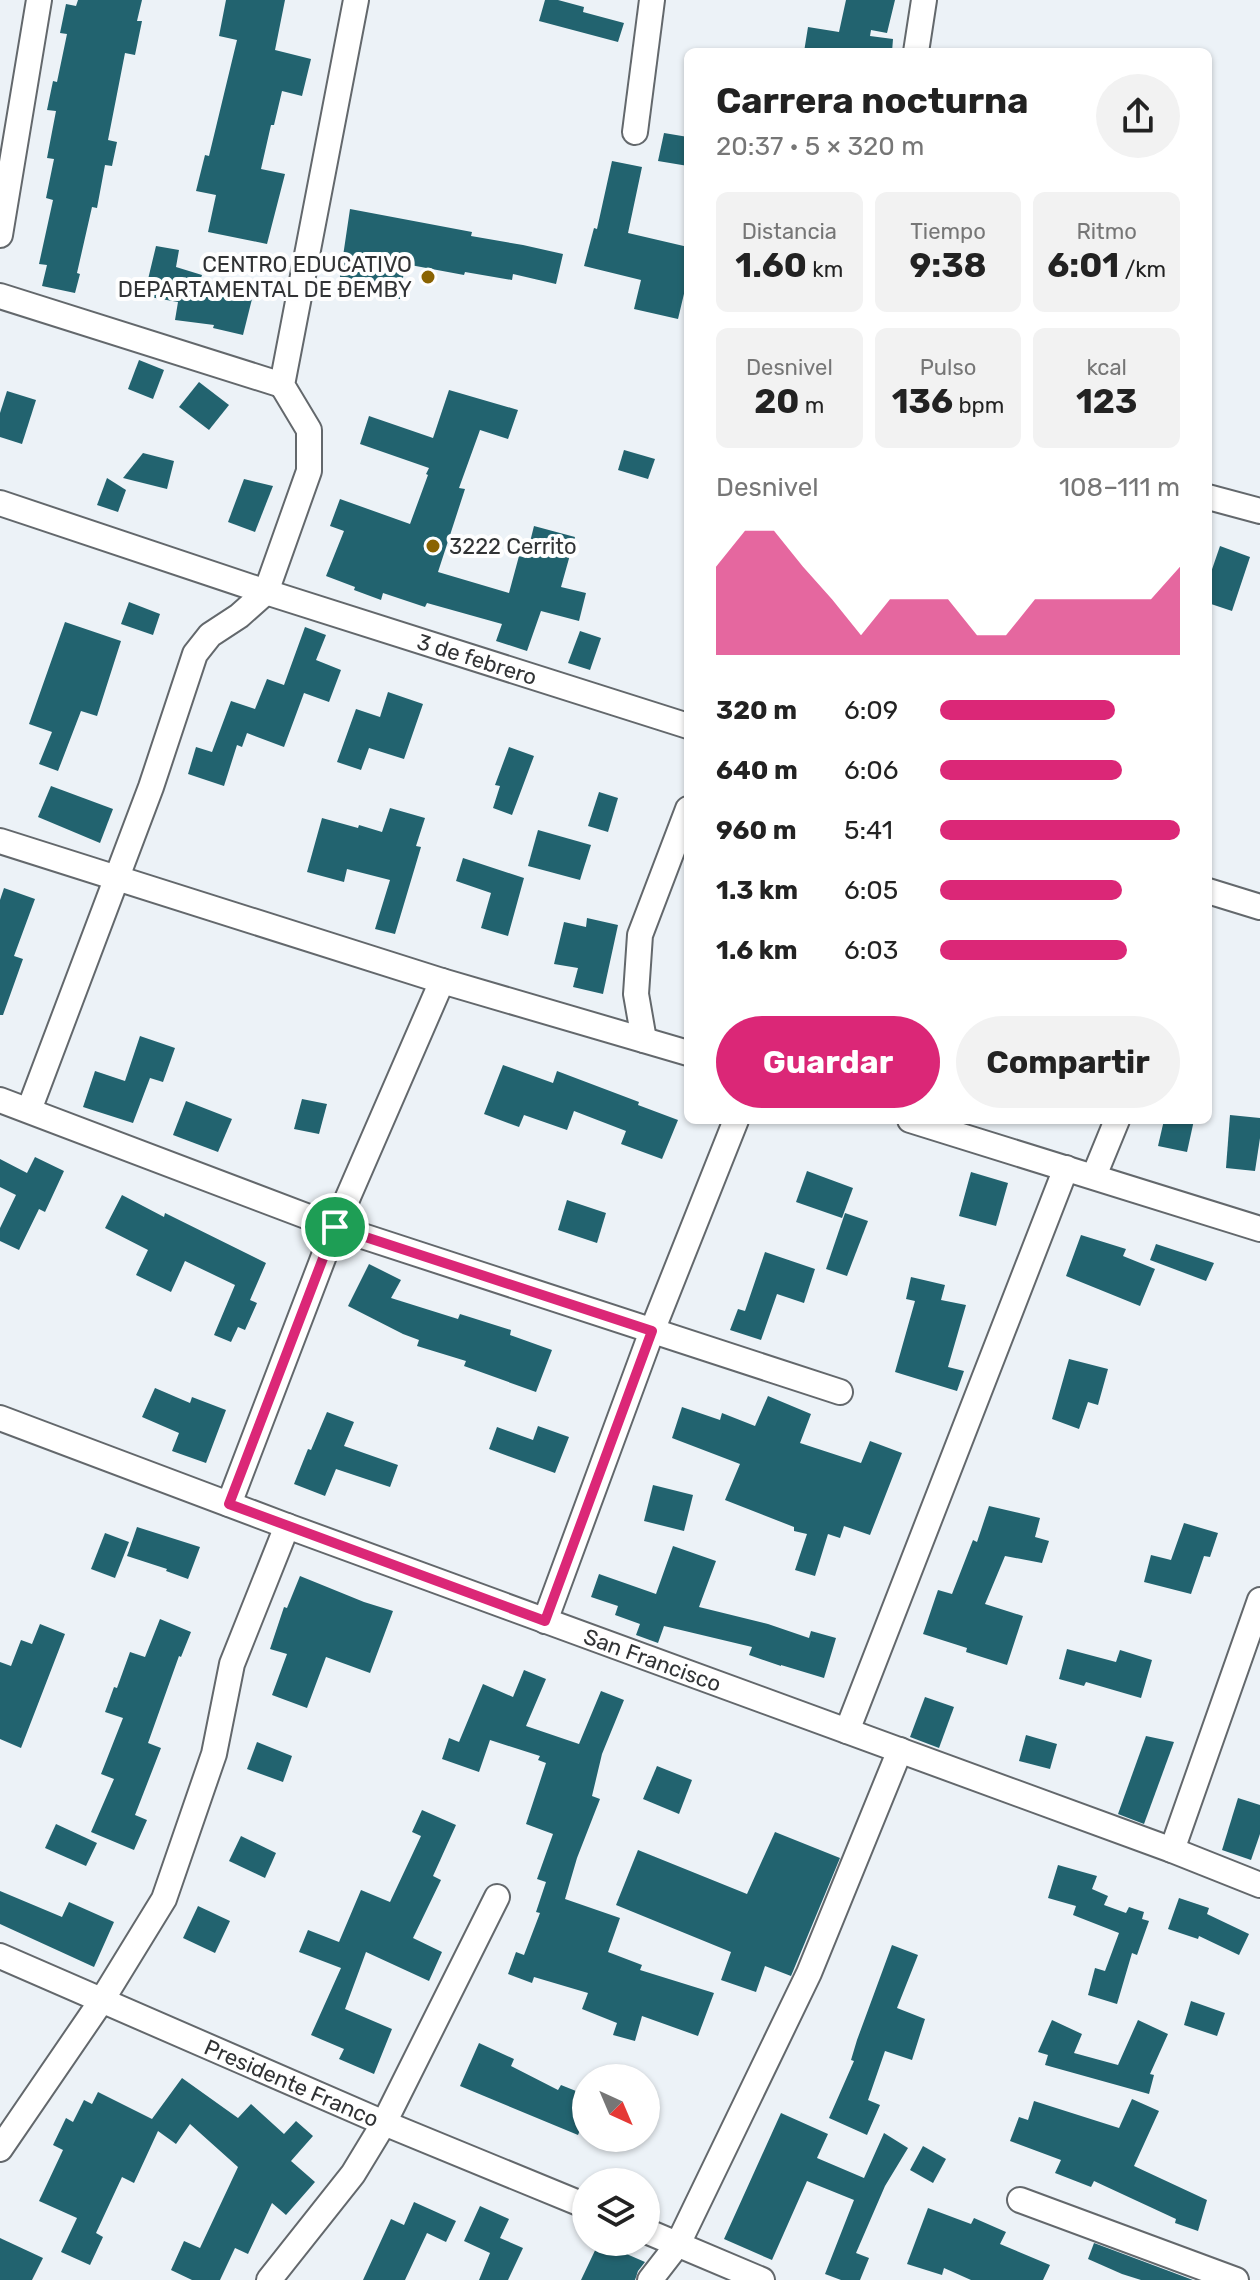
<!DOCTYPE html>
<html lang="es">
<head>
<meta charset="utf-8">
<style>
	:root { --surface:#fff; --page:#f2f2f2; --text:#222; --muted:#767676; --accent:#db2777 }
	body { margin:0; font-family:Rubik,sans-serif; background:var(--page); color:var(--text); height:100vh; display:flex; flex-direction:column; font-size:30px; white-space:nowrap }
	* { box-sizing:border-box; margin:0 }
	p { font-size:26px; color:var(--muted) }
	.icon { flex:none; width:44px; height:44px; fill:none; stroke:currentColor; stroke-width:2; stroke-linecap:round; stroke-linejoin:round }
	.map { position:relative; flex:1; overflow:hidden }
	.panel { position:absolute; left:684px; top:48px; width:528px; height:1076px; display:flex; flex-direction:column; background:var(--surface); border-radius:12px; box-shadow:0 2px 6px #0004 }
	.panel>* { flex:none }
	.needle { width:52px; rotate:136deg }
	.tools { position:absolute; left:572px; top:2064px; display:grid; gap:16px }
	.tools a { display:grid; place-items:center; width:88px; height:88px; border-radius:50%; background:var(--surface); box-shadow:0 2px 6px #0004; font-size:40px }
	.pin { position:absolute; display:grid; place-items:center; width:68px; height:68px; color:#fff; margin:-34px; border:4px solid #fff; border-radius:50%; box-shadow:0 2px 8px #0007 }
	.round { display:grid; place-items:center; flex:none; width:84px; height:84px; border-radius:42px; background:var(--page) }
	.overview { display:flex; align-items:center; justify-content:space-between; height:136px; padding:0 32px }
	h1 { font-size:36px; font-weight:700; line-height:60px }
	.metrics { display:grid; grid-template-columns:repeat(3,1fr); gap:12px; height:136px; padding:8px 32px }
	.metrics div { display:grid; align-content:center; border-radius:12px; background:var(--page); text-align:center }
	.metrics b { font-size:34px; font-weight:700 }
	.metrics small { font-size:22px; font-weight:400 }
	.metrics p { font-size:22px }
	.chart { height:224px; padding:16px 32px }
	.chart p { display:flex; justify-content:space-between }
	.chart svg { width:100%; height:144px; margin-top:8px; fill:var(--accent); opacity:.7 }
	.action { display:flex; gap:16px; margin-top:auto; padding:16px 32px }
	.action a { flex:1; height:92px; border-radius:48px; background:var(--accent); color:#fff; font-size:32px; font-weight:700; line-height:92px; text-align:center }
	.action a+a { background:var(--page); color:var(--text) }
	ul { padding:0 32px; list-style:none; font-size:26px }
	li { display:grid; grid-template-columns:128px 96px 1fr; align-items:center; height:60px }
	li i { height:20px; border-radius:10px; background:var(--accent) }
	.map>svg:first-child { display:block }
</style>
</head>
<body>
<div class="map">
<svg width="1260" height="2280" viewBox="0 0 1260 2280">
	<rect width="100%" height="100%" fill="#ecf2f7"/>
	<g fill="#22636f">
		<path d="M 78,0 L 142,0 L 137,21 L 142,21 L 135,55 L 125,53 L 108,140 L 117,142 L 112,166 L 105,165 L 97,208 L 92,207 L 77,273 L 80,274 L 75,293 L 42,286 L 47,265 L 39,264 L 53,200 L 46,198 L 54,159 L 47,158 L 56,111 L 47,110 L 53,81 L 57,82 L 67,34 L 60,33 L 66,4 L 76,6 Z"/>
		<path d="M 226,0 L 285,0 L 275,50 L 311,59 L 302,96 L 282,91 L 274,125 L 271,125 L 261,169 L 285,174 L 267,244 L 208,232 L 216,195 L 196,191 L 205,155 L 209,156 L 237,40 L 219,36 Z"/>
		<path d="M 545,0 L 558,0 L 584,7 L 583,12 L 624,23 L 618,42 L 539,21 Z"/>
		<path d="M 846,0 L 895,0 L 887,33 L 871,30 L 870,36 L 893,39 L 892,52 L 804,52 L 808,27 L 839,32 Z"/>
		<path d="M 664,133 L 688,137 L 688,166 L 658,161 Z"/>
		<path d="M 612,161 L 642,167 L 628,233 L 688,247 L 688,277 L 678,319 L 634,309 L 641,280 L 584,266 L 594,228 L 597,229 Z"/>
		<path d="M 350,209 L 472,232 L 471,236 L 523,245 L 563,254 L 556,284 L 513,274 L 512,280 L 465,272 L 464,275 L 405,264 L 400,299 L 338,290 Z"/>
		<path d="M 156,246 L 179,250 L 176,267 L 202,275 L 201,278 L 254,291 L 243,335 L 213,328 L 214,325 L 175,320 L 178,302 L 144,296 Z"/>
		<path d="M 139,360 L 164,370 L 153,399 L 128,389 Z"/>
		<path d="M 199,382 L 229,405 L 209,430 L 179,407 Z"/>
		<path d="M 449,390 L 518,410 L 508,439 L 480,430 L 459,488 L 465,489 L 438,572 L 509,593 L 519,556 L 526,558 L 534,526 L 575,537 L 561,587 L 586,593 L 579,621 L 541,611 L 527,651 L 496,641 L 502,624 L 427,603 L 425,607 L 383,593 L 381,600 L 354,590 L 355,587 L 326,576 L 344,531 L 330,526 L 340,499 L 410,524 L 428,475 L 426,474 L 429,468 L 360,444 L 369,416 L 433,438 Z"/>
		<path d="M 7,391 L 36,400 L 22,444 L 0,437 L 0,413 Z"/>
		<path d="M 624,450 L 655,459 L 648,479 L 618,470 Z"/>
		<path d="M 143,453 L 174,461 L 167,489 L 123,478 Z"/>
		<path d="M 107,478 L 126,490 L 118,512 L 97,505 Z"/>
		<path d="M 244,479 L 273,486 L 255,532 L 228,522 Z"/>
		<path d="M 1220,546 L 1250,557 L 1232,611 L 1208,603 L 1208,581 Z"/>
		<path d="M 129,602 L 160,614 L 153,635 L 121,624 Z"/>
		<path d="M 65,622 L 121,641 L 97,716 L 81,711 L 58,771 L 39,764 L 52,732 L 29,724 Z"/>
		<path d="M 305,627 L 326,635 L 316,660 L 341,670 L 329,702 L 304,693 L 284,747 L 247,733 L 242,747 L 237,745 L 224,786 L 188,774 L 196,747 L 212,752 L 231,701 L 255,709 L 267,679 L 284,685 Z"/>
		<path d="M 580,631 L 601,638 L 590,670 L 568,663 Z"/>
		<path d="M 388,692 L 423,704 L 404,759 L 369,748 L 361,770 L 337,762 L 356,709 L 380,717 Z"/>
		<path d="M 509,747 L 534,756 L 512,815 L 493,808 L 500,786 L 495,785 Z"/>
		<path d="M 51,786 L 113,809 L 100,843 L 38,817 Z"/>
		<path d="M 599,792 L 618,798 L 608,832 L 588,826 Z"/>
		<path d="M 390,808 L 425,818 L 416,846 L 421,847 L 395,934 L 375,929 L 390,880 L 347,869 L 344,882 L 307,872 L 322,818 L 358,828 L 359,825 L 382,832 Z"/>
		<path d="M 538,830 L 591,845 L 580,880 L 528,866 Z"/>
		<path d="M 463,858 L 524,878 L 508,936 L 481,928 L 491,893 L 456,881 Z"/>
		<path d="M 4,888 L 35,899 L 14,956 L 23,959 L 3,1015 L 0,1015 L 0,900 Z"/>
		<path d="M 587,918 L 618,925 L 603,994 L 573,987 L 578,968 L 554,964 L 564,922 L 586,927 Z"/>
		<path d="M 140,1036 L 175,1048 L 163,1082 L 150,1078 L 133,1123 L 83,1107 L 95,1071 L 125,1081 Z"/>
		<path d="M 503,1065 L 553,1083 L 557,1071 L 639,1102 L 638,1105 L 678,1120 L 662,1159 L 621,1144 L 626,1131 L 574,1111 L 567,1130 L 524,1115 L 519,1127 L 484,1114 Z"/>
		<path d="M 302,1099 L 327,1104 L 319,1134 L 294,1129 Z"/>
		<path d="M 186,1101 L 232,1119 L 218,1152 L 173,1135 Z"/>
		<path d="M 1230,1115 L 1260,1118 L 1260,1138 L 1255,1171 L 1226,1168 Z"/>
		<path d="M 1164,1120 L 1194,1120 L 1187,1152 L 1158,1146 Z"/>
		<path d="M 35,1157 L 64,1171 L 45,1212 L 39,1209 L 19,1250 L 0,1241 L 0,1228 L 16,1195 L 0,1187 L 0,1159 L 27,1173 Z"/>
		<path d="M 807,1171 L 853,1188 L 842,1218 L 796,1202 Z"/>
		<path d="M 971,1172 L 1008,1183 L 996,1226 L 959,1216 Z"/>
		<path d="M 122,1195 L 164,1217 L 165,1213 L 266,1263 L 250,1300 L 257,1303 L 245,1330 L 238,1327 L 231,1342 L 214,1335 L 235,1285 L 185,1261 L 171,1292 L 136,1275 L 148,1250 L 105,1228 Z"/>
		<path d="M 567,1200 L 606,1213 L 597,1243 L 558,1230 Z"/>
		<path d="M 845,1213 L 868,1221 L 847,1276 L 826,1269 Z"/>
		<path d="M 1081,1235 L 1126,1249 L 1123,1256 L 1155,1269 L 1140,1306 L 1066,1276 Z"/>
		<path d="M 1156,1244 L 1214,1263 L 1206,1281 L 1150,1260 Z"/>
		<path d="M 765,1252 L 815,1269 L 804,1303 L 777,1294 L 761,1340 L 730,1330 L 738,1309 L 745,1311 Z"/>
		<path d="M 369,1264 L 401,1280 L 391,1298 L 458,1319 L 460,1314 L 511,1330 L 510,1335 L 552,1350 L 536,1392 L 464,1366 L 466,1361 L 417,1346 L 419,1340 L 403,1334 L 348,1306 Z"/>
		<path d="M 911,1277 L 945,1285 L 941,1300 L 966,1305 L 948,1367 L 964,1371 L 957,1391 L 895,1372 L 915,1301 L 906,1299 Z"/>
		<path d="M 1069,1359 L 1108,1369 L 1098,1405 L 1088,1402 L 1079,1429 L 1052,1419 Z"/>
		<path d="M 155,1388 L 190,1403 L 192,1397 L 226,1410 L 206,1463 L 172,1451 L 179,1433 L 142,1417 Z"/>
		<path d="M 768,1396 L 811,1414 L 800,1443 L 861,1463 L 870,1441 L 902,1453 L 870,1535 L 844,1526 L 840,1538 L 828,1534 L 815,1576 L 795,1570 L 807,1534 L 794,1531 L 794,1527 L 725,1500 L 740,1464 L 672,1438 L 682,1407 L 720,1420 L 722,1413 L 755,1426 Z"/>
		<path d="M 327,1412 L 354,1422 L 344,1446 L 398,1465 L 390,1487 L 336,1469 L 325,1496 L 294,1484 L 308,1449 L 311,1450 Z"/>
		<path d="M 538,1426 L 569,1437 L 555,1473 L 489,1449 L 497,1427 L 533,1440 Z"/>
		<path d="M 653,1485 L 693,1495 L 684,1531 L 644,1521 Z"/>
		<path d="M 989,1506 L 1040,1518 L 1035,1537 L 1049,1541 L 1042,1563 L 1005,1556 L 985,1604 L 1023,1616 L 1007,1665 L 966,1652 L 967,1648 L 923,1634 L 938,1590 L 952,1594 L 973,1540 L 977,1542 Z"/>
		<path d="M 1184,1523 L 1218,1533 L 1210,1557 L 1204,1556 L 1191,1594 L 1144,1582 L 1151,1555 L 1171,1560 Z"/>
		<path d="M 137,1527 L 200,1547 L 188,1579 L 166,1571 L 167,1569 L 127,1556 Z"/>
		<path d="M 105,1533 L 129,1542 L 115,1578 L 91,1569 Z"/>
		<path d="M 673,1546 L 716,1561 L 699,1607 L 768,1624 L 809,1638 L 811,1631 L 836,1638 L 824,1678 L 781,1665 L 781,1666 L 749,1655 L 752,1647 L 664,1626 L 658,1643 L 636,1635 L 640,1624 L 615,1615 L 618,1606 L 591,1597 L 599,1574 L 656,1594 Z"/>
		<path d="M 300,1576 L 364,1602 L 393,1611 L 370,1673 L 326,1657 L 307,1708 L 272,1695 L 287,1654 L 270,1649 L 284,1607 L 287,1608 Z"/>
		<path d="M 160,1619 L 191,1632 L 181,1657 L 179,1656 L 148,1743 L 161,1748 L 135,1815 L 147,1820 L 134,1850 L 91,1832 L 114,1779 L 101,1774 L 123,1718 L 105,1712 L 114,1687 L 117,1688 L 130,1652 L 145,1657 Z"/>
		<path d="M 40,1624 L 65,1634 L 21,1748 L 0,1739 L 0,1662 L 11,1666 L 21,1640 L 32,1644 Z"/>
		<path d="M 1067,1649 L 1116,1662 L 1120,1650 L 1152,1660 L 1141,1698 L 1086,1682 L 1084,1686 L 1059,1679 Z"/>
		<path d="M 524,1670 L 546,1679 L 526,1726 L 579,1744 L 601,1691 L 624,1700 L 602,1754 L 592,1796 L 600,1799 L 577,1858 L 565,1899 L 620,1918 L 608,1952 L 642,1965 L 640,1970 L 714,1993 L 698,2036 L 642,2016 L 635,2041 L 613,2035 L 617,2023 L 582,2009 L 588,1993 L 534,1977 L 532,1983 L 508,1974 L 516,1952 L 524,1955 L 540,1913 L 536,1912 L 546,1882 L 537,1879 L 553,1834 L 526,1824 L 546,1763 L 538,1760 L 540,1756 L 490,1740 L 479,1772 L 442,1759 L 449,1738 L 459,1742 L 483,1684 L 513,1697 Z"/>
		<path d="M 925,1697 L 954,1707 L 939,1748 L 910,1737 Z"/>
		<path d="M 1026,1735 L 1057,1744 L 1050,1769 L 1019,1761 Z"/>
		<path d="M 1146,1736 L 1174,1742 L 1144,1824 L 1118,1814 Z"/>
		<path d="M 257,1742 L 292,1756 L 283,1782 L 247,1769 Z"/>
		<path d="M 657,1766 L 692,1780 L 679,1814 L 643,1799 Z"/>
		<path d="M 1238,1798 L 1260,1805 L 1260,1834 L 1251,1860 L 1222,1850 Z"/>
		<path d="M 422,1810 L 456,1825 L 433,1876 L 441,1880 L 413,1938 L 442,1952 L 429,1981 L 366,1952 L 345,2009 L 392,2029 L 374,2074 L 339,2059 L 344,2049 L 311,2035 L 341,1968 L 299,1952 L 308,1930 L 339,1942 L 361,1890 L 390,1902 L 421,1836 L 412,1832 Z"/>
		<path d="M 56,1824 L 97,1843 L 86,1866 L 45,1848 Z"/>
		<path d="M 775,1832 L 840,1858 L 791,1976 L 765,1966 L 756,1992 L 721,1980 L 731,1952 L 616,1905 L 638,1850 L 747,1894 Z"/>
		<path d="M 241,1836 L 276,1853 L 265,1878 L 229,1861 Z"/>
		<path d="M 1058,1865 L 1097,1876 L 1092,1889 L 1108,1896 L 1104,1905 L 1126,1913 L 1129,1907 L 1144,1912 L 1142,1919 L 1149,1921 L 1137,1955 L 1132,1953 L 1117,2004 L 1088,1995 L 1095,1968 L 1105,1971 L 1119,1933 L 1073,1915 L 1076,1906 L 1048,1898 Z"/>
		<path d="M 0,1891 L 62,1917 L 69,1902 L 114,1922 L 94,1967 L 0,1924 Z"/>
		<path d="M 1179,1898 L 1209,1908 L 1207,1914 L 1249,1934 L 1239,1955 L 1199,1936 L 1198,1939 L 1168,1929 Z"/>
		<path d="M 198,1906 L 230,1921 L 215,1953 L 183,1938 Z"/>
		<path d="M 892,1945 L 918,1955 L 897,2008 L 925,2019 L 912,2060 L 885,2051 L 868,2100 L 880,2105 L 867,2135 L 829,2118 L 854,2061 L 851,2060 L 857,2040 Z"/>
		<path d="M 1191,2001 L 1225,2013 L 1217,2036 L 1184,2025 Z"/>
		<path d="M 1052,2020 L 1082,2034 L 1074,2053 L 1118,2065 L 1138,2020 L 1168,2034 L 1150,2074 L 1154,2075 L 1149,2094 L 1045,2065 L 1048,2055 L 1038,2052 Z"/>
		<path d="M 479,2043 L 514,2059 L 511,2066 L 558,2090 L 561,2085 L 586,2095 L 586,2115 L 578,2135 L 460,2086 Z"/>
		<path d="M 182,2078 L 238,2118 L 251,2104 L 284,2134 L 296,2121 L 313,2136 L 291,2161 L 315,2182 L 286,2215 L 272,2203 L 248,2254 L 235,2248 L 220,2280 L 192,2280 L 171,2270 L 184,2241 L 200,2248 L 238,2167 L 190,2124 L 176,2144 L 158,2131 L 134,2183 L 122,2177 L 96,2233 L 103,2237 L 90,2265 L 61,2252 L 77,2218 L 39,2201 L 63,2150 L 53,2145 L 66,2118 L 73,2122 L 84,2100 L 92,2104 L 98,2092 L 152,2119 Z"/>
		<path d="M 1132,2099 L 1159,2111 L 1134,2166 L 1207,2200 L 1198,2231 L 1175,2223 L 1176,2219 L 1094,2181 L 1091,2187 L 1055,2173 L 1061,2160 L 1010,2141 L 1019,2117 L 1028,2120 L 1034,2101 L 1119,2128 Z"/>
		<path d="M 781,2113 L 828,2134 L 817,2158 L 864,2178 L 884,2133 L 908,2148 L 885,2186 L 856,2253 L 869,2258 L 860,2280 L 841,2280 L 825,2274 L 854,2200 L 807,2181 L 772,2260 L 724,2239 Z"/>
		<path d="M 923,2146 L 946,2159 L 933,2183 L 910,2170 Z"/>
		<path d="M 414,2202 L 456,2221 L 446,2242 L 427,2233 L 405,2280 L 363,2280 L 391,2219 L 404,2225 Z"/>
		<path d="M 480,2206 L 509,2219 L 500,2238 L 523,2248 L 508,2280 L 479,2280 L 490,2253 L 464,2241 Z"/>
		<path d="M 928,2208 L 971,2224 L 974,2218 L 1006,2232 L 1000,2244 L 1050,2265 L 1043,2280 L 971,2280 L 944,2268 L 942,2275 L 907,2264 Z"/>
		<path d="M 0,2238 L 43,2258 L 32,2280 L 0,2280 Z"/>
		<path d="M 599,2242 L 645,2262 L 638,2271 L 635,2280 L 581,2280 Z"/>
		<path d="M 1094,2243 L 1193,2280 L 1141,2280 L 1122,2274 L 1088,2259 Z"/>
	</g>
	<g fill="none" stroke-linecap="round" stroke-linejoin="round">
		<g stroke="#63686c" stroke-width="28">
			<g id="street">
				<path d="M 916,52 L 924,0"/>
				<path d="M 635,132 L 652,0"/>
				<path d="M 0,235 L 39,0"/>
				<path d="M 0,296 L 282,385"/>
				<path d="M 1208,497 L 1260,511"/>
				<path id="s1" d="M 0,503 L 266,592 L 688,726"/>
				<path d="M 0,841 L 442,981 L 688,1053"/>
				<path d="M 1208,891 L 1260,907"/>
				<path d="M 644,1040 L 636,994 L 640,935 L 688,809"/>
				<path d="M 0,1100 L 335,1227 L 840,1392"/>
				<path d="M 29,1110 L 151,787 L 195,654 L 210,635 L 239,616 L 266,592 L 309,471 L 309,430 L 282,385 L 356,0"/>
				<path d="M 910,1120 L 1260,1229"/>
				<path d="M 1094,1176 L 1117,1120"/>
				<path id="s2" d="M 0,1418 L 287,1526 L 1172,1850 L 1260,1885"/>
				<path d="M 229,1504 L 335,1227 L 442,981"/>
				<path d="M 545,1621 L 652,1331 L 736,1120"/>
				<path d="M 847,1731 L 1066,1168"/>
				<path d="M 1172,1850 L 1260,1600"/>
				<path id="s3" d="M 0,1956 L 384,2123 L 586,2206"/>
				<path d="M 0,2149 L 102,2000 L 164,1899 L 214,1754 L 232,1664 L 287,1526"/>
				<path d="M 1020,2200 L 1236,2280"/>
				<path d="M 646,2231 L 762,2280"/>
				<path d="M 269,2280 L 353,2174 L 384,2123 L 497,1897"/>
				<path d="M 650,2280 L 678,2244 L 809,1973 L 900,1750"/>
			</g>
		</g>
		<use href="#street" stroke="#fff" stroke-width="24"/>
	</g>
	<g fill="none" stroke-linecap="round" stroke-linejoin="round">
		<g stroke="#fff" stroke-width="16">
			<path id="route" d="M 335,1227 L 652,1331 L 545,1621 L 229,1504 Z"/>
		</g>
		<use href="#route" stroke="#db2777" stroke-width="10"/>
	</g>
	<g fill="#8a6302" stroke="#fefefe" stroke-width="3">
		<circle cx="428" cy="277" r="8"/>
		<circle cx="433" cy="546" r="8"/>
	</g>
	<g text-anchor="middle" stroke-width="8" stroke-linejoin="round" paint-order="stroke">
		<g font-size="22" fill="#313335" stroke="#fefefe" text-anchor="end">
			<text x="412" y="272">CENTRO EDUCATIVO<tspan x="412" dy="25">DEPARTAMENTAL DE ÐEMBY</tspan></text>
			<text x="449" y="554" text-anchor="start">3222 Cerrito</text>
		</g>
		<g font-size="22" fill="#313335" stroke="#fefefe">
			<text dy="8" stroke="none"><textPath href="#s1" startOffset="502">3 de febrero</textPath></text>
			<text dy="8" stroke="none"><textPath href="#s2" startOffset="696">San Francisco</textPath></text>
			<text dy="8" stroke="none"><textPath href="#s3" startOffset="318">Presidente Franco</textPath></text>
		</g>
	</g>
</svg>
<div class="tools">
<a><svg class="needle" viewBox="-14 -14 28 28"><path d="M0-13l5 13h-10z" fill="#e53935"/><path d="M0 13l5-13h-10z" fill="#767676"/></svg></a>
<a><svg class="icon" aria-label="layers" viewBox="0 0 24 24"><path d="M12 4l9 5-9 5-9-5zM3 14l9 5 9-5"/></svg></a>
</div>
<div class="pin" style="left:335px;top:1227px;background:#1e9e55"><svg class="icon" aria-label="arrive" viewBox="0 0 24 24"><path d="M6 21V4h12l-3 4 3 4H6"/></svg></div>
<section class="panel">
<div class="overview"><div><h1>Carrera nocturna</h1><p>20:37 · 5 × 320 m</p></div><a class="round"><svg class="icon" aria-label="share" viewBox="0 0 24 24"><path d="M12 15V3M7 8l5-5 5 5M5 13v7h14v-7"/></svg></a></div>
<div class="metrics">
<div><p>Distancia</p><b>1.60<small> km</small></b></div>
<div><p>Tiempo</p><b>9:38</b></div>
<div><p>Ritmo</p><b>6:01<small> /km</small></b></div>
</div>
<div class="metrics">
<div><p>Desnivel</p><b>20<small> m</small></b></div>
<div><p>Pulso</p><b>136<small> bpm</small></b></div>
<div><p>kcal</p><b>123</b></div>
</div>
<div class="chart"><p><span>Desnivel</span>108–111 m</p>
<svg viewBox="0 0 160 44" preserveAspectRatio="none"><path d="M0 44V17L10 6L20 6L30 17L40 27L50 38L60 27L70 27L80 27L90 38L100 38L110 27L120 27L130 27L140 27L150 27L160 17V44z"/></svg>
</div>
<ul>
<li><b>320 m</b>6:09<i style="width:73%"></i></li>
<li><b>640 m</b>6:06<i style="width:76%"></i></li>
<li><b>960 m</b>5:41<i style="width:100%"></i></li>
<li><b>1.3 km</b>6:05<i style="width:76%"></i></li>
<li><b>1.6 km</b>6:03<i style="width:78%"></i></li>
</ul>
<div class="action"><a>Guardar</a><a>Compartir</a></div>
</section>
</div>
</body>
</html>
